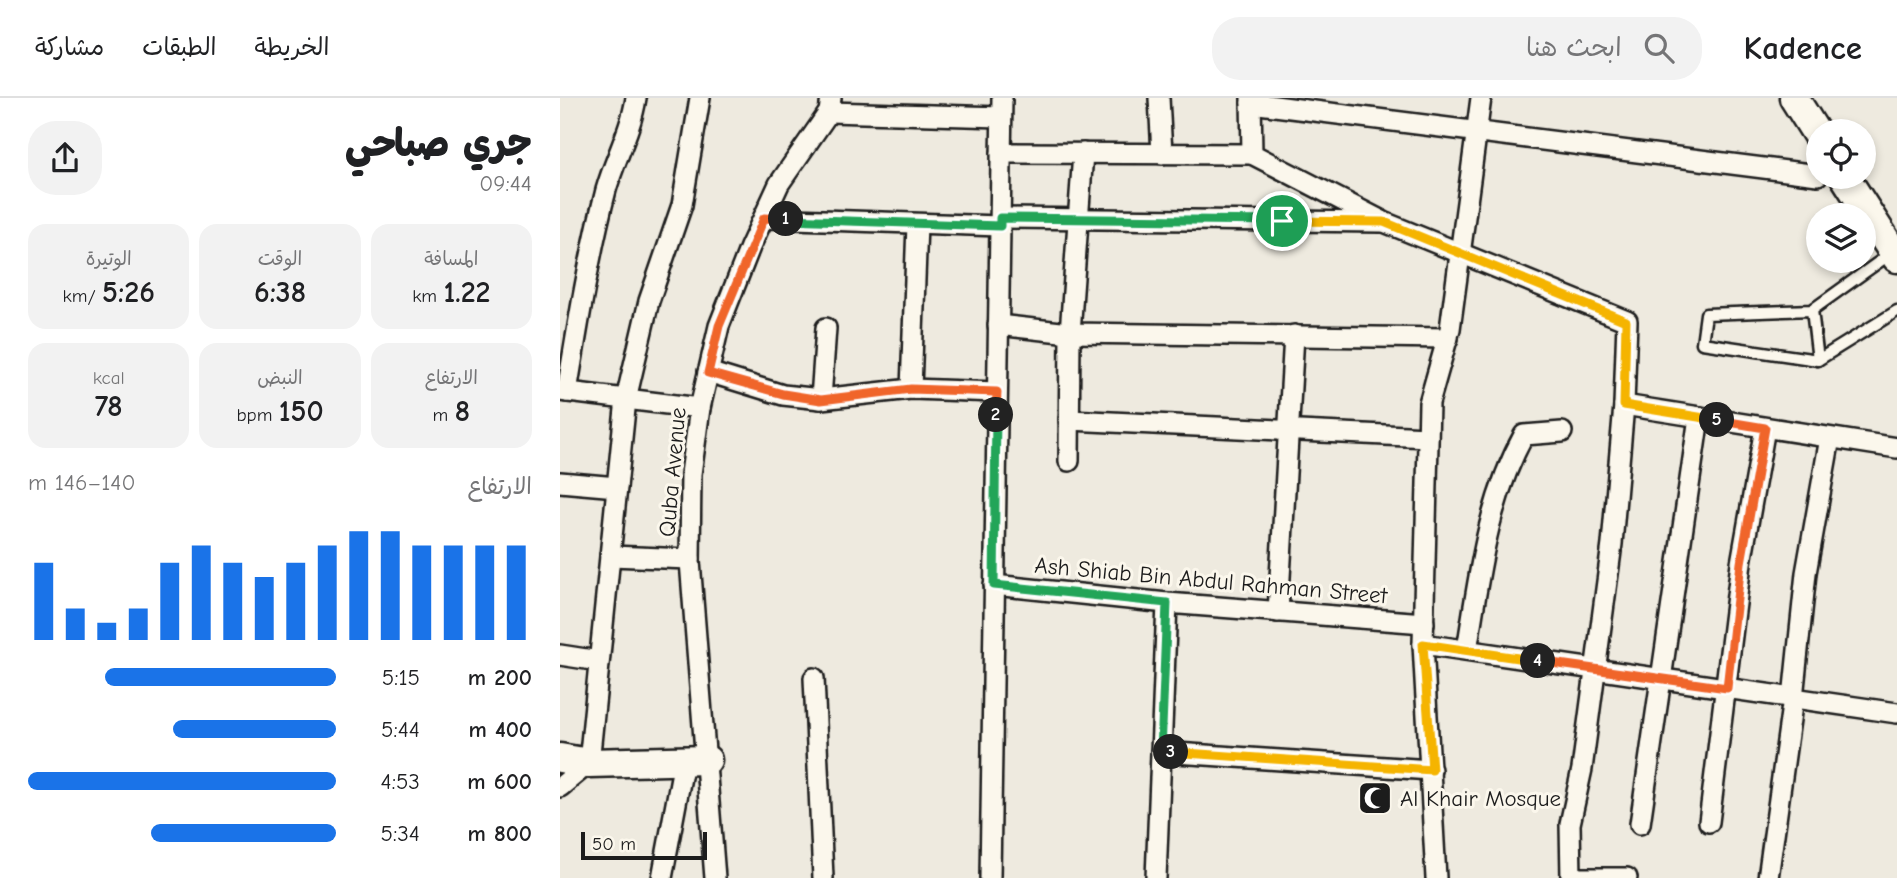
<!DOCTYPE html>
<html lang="ar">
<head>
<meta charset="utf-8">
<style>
	:root { --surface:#fff; --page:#f2f2f2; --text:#202124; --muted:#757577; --line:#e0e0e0; --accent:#1a73e8 }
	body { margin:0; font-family:"Comic Neue","Playpen Sans Arabic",sans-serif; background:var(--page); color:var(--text); direction:rtl; height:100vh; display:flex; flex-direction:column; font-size:26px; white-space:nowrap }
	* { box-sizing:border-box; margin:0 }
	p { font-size:23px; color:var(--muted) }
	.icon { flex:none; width:38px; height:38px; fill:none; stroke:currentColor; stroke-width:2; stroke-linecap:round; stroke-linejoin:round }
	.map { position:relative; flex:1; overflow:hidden; direction:ltr }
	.sheet { display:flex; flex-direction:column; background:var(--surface); width:560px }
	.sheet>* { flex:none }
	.tools { position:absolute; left:1246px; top:21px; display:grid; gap:14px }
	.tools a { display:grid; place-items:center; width:70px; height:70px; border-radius:50%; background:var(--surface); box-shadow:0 4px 10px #0003; font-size:35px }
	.scale { position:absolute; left:21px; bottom:18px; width:126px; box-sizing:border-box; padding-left:7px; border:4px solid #1c1c1c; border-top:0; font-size:19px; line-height:24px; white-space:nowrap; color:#1c1c1c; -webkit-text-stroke:5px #fbf7ec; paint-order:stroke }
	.pin { position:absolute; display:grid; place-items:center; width:60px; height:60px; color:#fff; margin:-30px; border:4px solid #fff; border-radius:50%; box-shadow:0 2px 7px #0007 }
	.km { position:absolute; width:35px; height:35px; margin:-18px; border-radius:50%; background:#222; color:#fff; font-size:19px; line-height:35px; text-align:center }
	.round { display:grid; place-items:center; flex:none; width:74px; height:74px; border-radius:28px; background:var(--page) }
	.overview { display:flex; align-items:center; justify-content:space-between; height:119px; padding:0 28px }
	h1 { font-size:38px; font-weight:800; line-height:52px }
	.metrics { display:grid; grid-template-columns:repeat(3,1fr); gap:10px; height:119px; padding:7px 28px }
	.metrics div { display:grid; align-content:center; border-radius:18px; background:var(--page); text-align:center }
	.metrics b { font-size:30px; font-weight:800 }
	.metrics small { font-size:19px; font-weight:400 }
	.metrics p { font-size:19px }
	.chart { height:196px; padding:14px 28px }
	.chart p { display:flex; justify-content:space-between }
	.chart svg { width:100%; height:126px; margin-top:7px; stroke:var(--accent); stroke-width:6 }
	ul { padding:0 28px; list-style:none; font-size:23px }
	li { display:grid; grid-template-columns:112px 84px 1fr; align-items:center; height:52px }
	li i { height:18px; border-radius:9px; background:var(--accent) }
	header { display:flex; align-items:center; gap:42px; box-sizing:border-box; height:98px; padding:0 35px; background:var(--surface); border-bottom:2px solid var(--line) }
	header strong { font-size:33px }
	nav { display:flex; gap:38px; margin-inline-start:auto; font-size:24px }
	.search { width:490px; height:63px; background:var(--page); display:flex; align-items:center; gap:18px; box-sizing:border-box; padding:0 24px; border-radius:28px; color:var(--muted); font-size:26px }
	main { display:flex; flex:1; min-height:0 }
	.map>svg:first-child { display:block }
</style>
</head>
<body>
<header>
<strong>Kadence</strong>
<div class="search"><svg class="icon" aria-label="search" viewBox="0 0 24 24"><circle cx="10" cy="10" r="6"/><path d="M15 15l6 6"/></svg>ابحث هنا</div>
<nav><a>الخريطة</a><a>الطبقات</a><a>مشاركة</a></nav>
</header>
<main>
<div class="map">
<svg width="1337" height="780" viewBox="0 0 1337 780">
	<rect width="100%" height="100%" fill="#eeeadf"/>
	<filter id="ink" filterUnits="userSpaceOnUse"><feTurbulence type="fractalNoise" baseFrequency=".0143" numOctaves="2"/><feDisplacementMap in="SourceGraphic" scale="14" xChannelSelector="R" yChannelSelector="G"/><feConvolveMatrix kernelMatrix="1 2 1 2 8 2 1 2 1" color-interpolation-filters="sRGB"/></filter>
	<g filter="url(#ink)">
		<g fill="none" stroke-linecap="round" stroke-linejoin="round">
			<g stroke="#1c1c1c" stroke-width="15">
				<g id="lane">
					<path d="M 1330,156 L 1252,212 L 1146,216 L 1142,245 L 1258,262 L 1337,213"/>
					<path d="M 1252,212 L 1258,262"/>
				</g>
			</g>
			<g stroke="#1c1c1c" stroke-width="24">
				<g id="street">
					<path d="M 599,0 L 602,56"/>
					<path d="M 691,0 L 692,56 L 824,124 L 1067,223 L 1064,307 L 1052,446 L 1022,671 L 1010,726 L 1011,780"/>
					<path d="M 691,5 L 1258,77"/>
					<path d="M 269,14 L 441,19"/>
					<path d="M 441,55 L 692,56"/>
					<path d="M 204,120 L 440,128"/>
					<path d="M 440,120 L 821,124"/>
					<path d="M 438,227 L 510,235 L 888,240"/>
					<path d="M 148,274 L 223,297 L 261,301 L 351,291 L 437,294"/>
					<path d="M 351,291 L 357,126"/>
					<path d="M 0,293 L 140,310"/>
					<path d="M 7,294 C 18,226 29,158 46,92 C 55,60 71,33 76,0"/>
					<path d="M 261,301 L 266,230"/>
					<path d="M 1064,307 L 1337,350"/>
					<path d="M 509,322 L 868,339"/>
					<path d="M 509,363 L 510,235 L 523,55"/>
					<path d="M 0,384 L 57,389"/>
					<path d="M 50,458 L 130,461"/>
					<path d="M 434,487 L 607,505 L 864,525"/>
					<path d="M 718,514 L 734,237"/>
					<path d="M 863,546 L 1337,615"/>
					<path d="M 907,552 C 919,478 927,404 964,337 L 1002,334"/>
					<path d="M 0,557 L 39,563"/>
					<path d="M 254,580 L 263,780"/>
					<path d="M 601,654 L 871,672"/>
					<path d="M 0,689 L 29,665 L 66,301 L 89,203 L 122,107 L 140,0"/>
					<path d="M 1149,724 L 1181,465 L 1205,330"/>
					<path d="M 1080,726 L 1139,319"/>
					<path d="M 102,780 L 124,663"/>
					<path d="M 155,780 L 130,463 L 131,376 L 140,310 L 159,228 L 190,149 L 219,86 L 269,14 L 271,0"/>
					<path d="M 430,780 L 442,0"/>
					<path d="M 596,780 L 607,505"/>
					<path d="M 876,780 L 863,546 L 869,305 L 890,231 L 921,0"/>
					<path d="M 1020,780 L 1067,780"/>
					<path d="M 1208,780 L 1233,600 L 1246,475 L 1270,340"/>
				</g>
			</g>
			<g stroke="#1c1c1c" stroke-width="33">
				<g id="secondary">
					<path d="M 1234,0 L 1258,38"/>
					<path d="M 1285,79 L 1337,160"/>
					<path d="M 0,660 L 29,665 L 147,662"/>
				</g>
			</g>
			<use href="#lane" stroke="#fbf7ec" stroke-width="10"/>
			<use href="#street" stroke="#fbf7ec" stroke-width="19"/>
			<use href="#secondary" stroke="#fbf7ec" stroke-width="28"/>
		</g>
	</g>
	<g fill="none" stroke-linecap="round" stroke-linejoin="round" filter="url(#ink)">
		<g stroke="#fff" stroke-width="14">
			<path id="split-1" d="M 226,121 L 440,128 L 440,120 L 722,123"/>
		</g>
		<g stroke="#fff" stroke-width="14">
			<path id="split-2" d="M 226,121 L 204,120 L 159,228 L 148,275 L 223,296 L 261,302 L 351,291 L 437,294 L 436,317"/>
		</g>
		<g stroke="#fff" stroke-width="14">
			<path id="split-3" d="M 436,317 L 434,487 L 607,505 L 601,654 L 611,654"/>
		</g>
		<g stroke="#fff" stroke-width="14">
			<path id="split-4" d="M 611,654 L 872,672 L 863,546 L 978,563"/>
		</g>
		<g stroke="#fff" stroke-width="14">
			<path id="split-5" d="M 978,563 L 1167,590 L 1181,465 L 1205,330 L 1157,322"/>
		</g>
		<g stroke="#fff" stroke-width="14">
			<path id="split-6" d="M 722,123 L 824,124 L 1066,223 L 1064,307 L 1157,322"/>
		</g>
		<use href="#split-1" stroke="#22a559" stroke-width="9"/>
		<use href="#split-2" stroke="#f0652b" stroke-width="9"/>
		<use href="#split-3" stroke="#22a559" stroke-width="9"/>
		<use href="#split-4" stroke="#f5b400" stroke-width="9"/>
		<use href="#split-5" stroke="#f0652b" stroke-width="9"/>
		<use href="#split-6" stroke="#f5b400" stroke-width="9"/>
	</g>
	<defs>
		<g id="mosque-square" transform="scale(1.75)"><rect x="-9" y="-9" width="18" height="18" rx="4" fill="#1c1c1c" stroke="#fbf7ec"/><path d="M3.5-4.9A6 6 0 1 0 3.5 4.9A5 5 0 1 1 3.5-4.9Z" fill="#fff"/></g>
	</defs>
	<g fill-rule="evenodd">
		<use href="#mosque-square" x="815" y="700"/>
	</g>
	<g text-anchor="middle" stroke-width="6" stroke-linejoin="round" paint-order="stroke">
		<g font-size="23" fill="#1c1c1c" stroke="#fbf7ec">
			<text transform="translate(112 374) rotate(-85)" y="8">Quba Avenue</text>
			<text transform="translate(651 482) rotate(5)" y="8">Ash Shiab Bin Abdul Rahman Street</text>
		</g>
		<g font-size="23" fill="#1c1c1c" stroke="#fbf7ec" text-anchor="start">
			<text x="840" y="708">Al Khair Mosque</text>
		</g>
	</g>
</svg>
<div class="tools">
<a><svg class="icon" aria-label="locate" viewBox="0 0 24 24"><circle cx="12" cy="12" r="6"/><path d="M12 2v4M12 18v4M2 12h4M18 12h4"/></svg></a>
<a><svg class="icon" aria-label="layers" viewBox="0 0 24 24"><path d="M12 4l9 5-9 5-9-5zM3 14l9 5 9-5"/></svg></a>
</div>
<div class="scale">50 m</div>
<div class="pin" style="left:722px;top:123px;background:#1e9e55"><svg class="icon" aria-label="arrive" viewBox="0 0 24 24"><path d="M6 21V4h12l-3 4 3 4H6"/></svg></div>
<b class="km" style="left:226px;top:121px">1</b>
<b class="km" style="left:436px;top:317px">2</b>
<b class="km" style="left:611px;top:654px">3</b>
<b class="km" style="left:978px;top:563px">4</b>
<b class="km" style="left:1157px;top:322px">5</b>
</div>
<section class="sheet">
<div class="overview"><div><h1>جري صباحي</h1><p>09:44</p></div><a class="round"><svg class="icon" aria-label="share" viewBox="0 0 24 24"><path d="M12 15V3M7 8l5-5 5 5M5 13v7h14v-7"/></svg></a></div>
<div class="metrics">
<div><p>المسافة</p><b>1.22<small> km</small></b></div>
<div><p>الوقت</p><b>6:38</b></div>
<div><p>الوتيرة</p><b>5:26<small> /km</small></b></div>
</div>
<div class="metrics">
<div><p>الارتفاع</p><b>8<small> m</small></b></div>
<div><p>النبض</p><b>150<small> bpm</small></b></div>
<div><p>kcal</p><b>78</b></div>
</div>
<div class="chart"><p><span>الارتفاع</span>140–146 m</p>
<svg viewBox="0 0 160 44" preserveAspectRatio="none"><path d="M5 44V17M15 44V33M25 44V38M35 44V33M45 44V17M55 44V11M65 44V17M75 44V22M85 44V17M95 44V11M105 44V6M115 44V6M125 44V11M135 44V11M145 44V11M155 44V11"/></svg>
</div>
<ul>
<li><b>200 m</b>5:15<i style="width:75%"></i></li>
<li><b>400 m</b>5:44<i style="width:53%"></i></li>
<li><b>600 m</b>4:53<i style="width:100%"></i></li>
<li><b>800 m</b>5:34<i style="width:60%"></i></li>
</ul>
</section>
</main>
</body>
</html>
